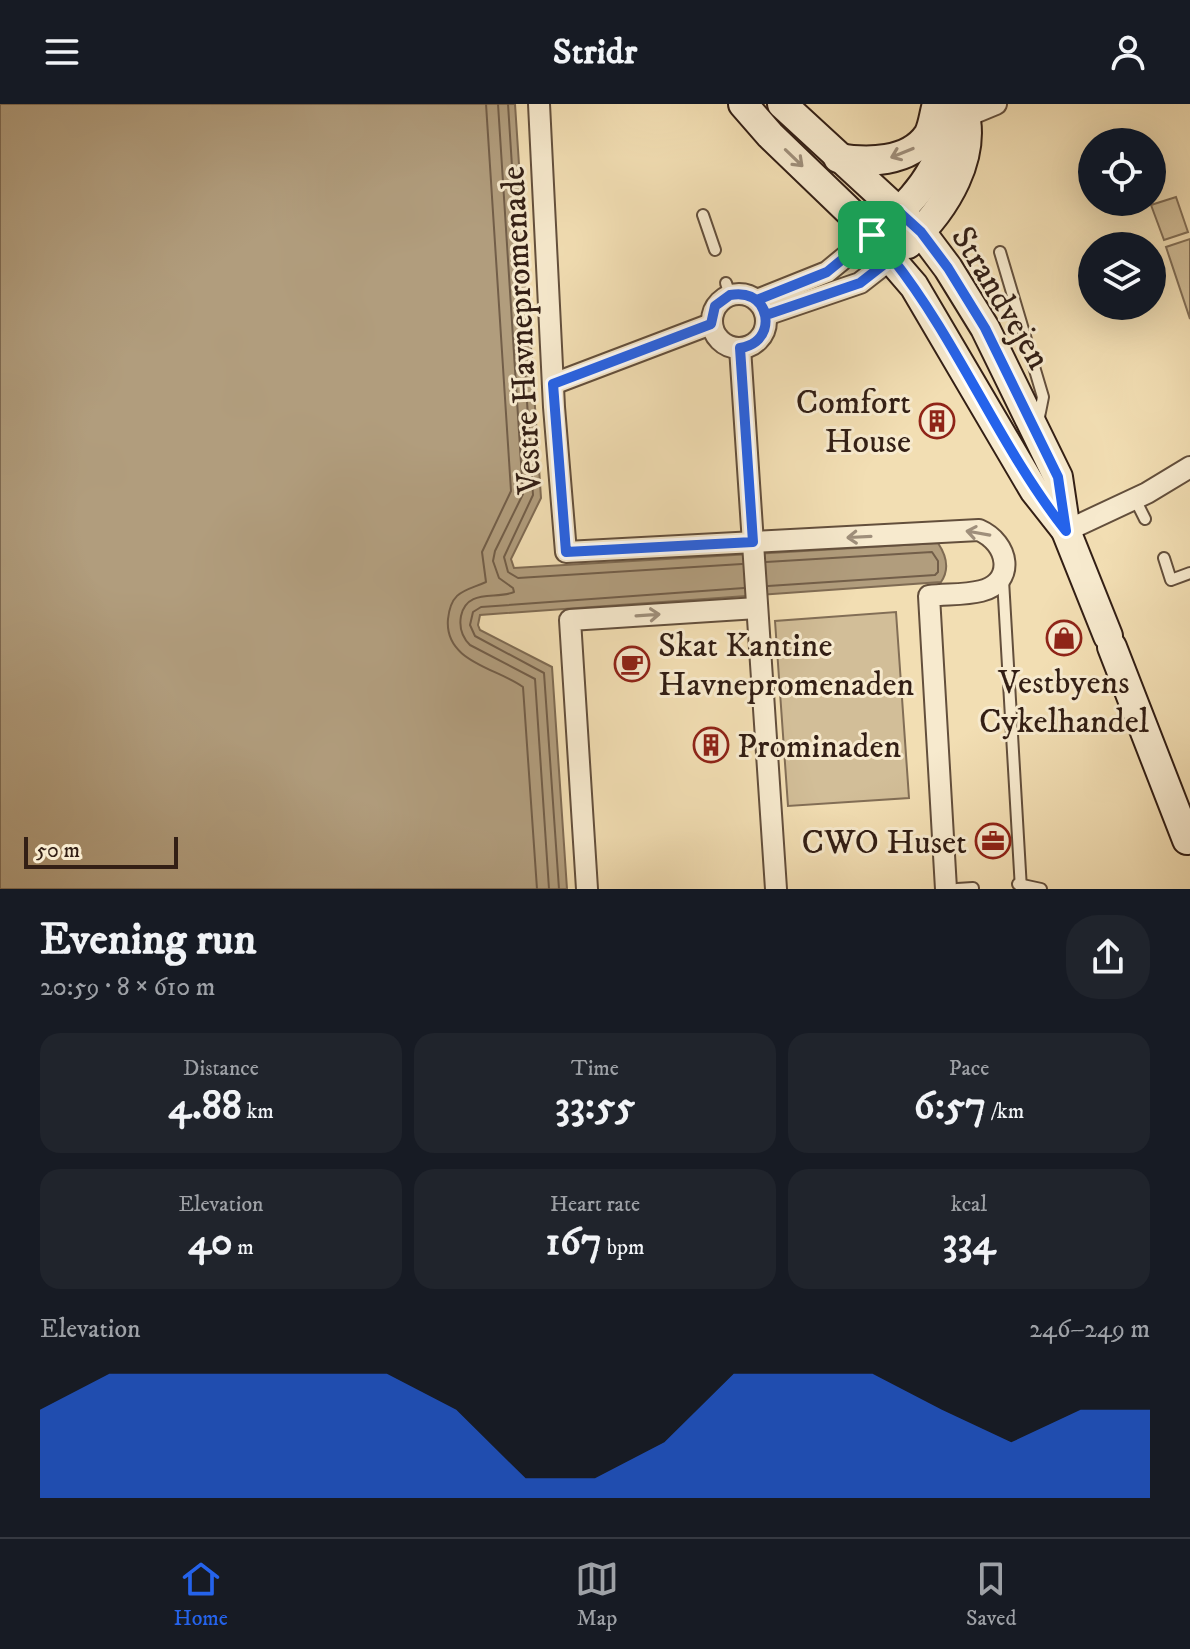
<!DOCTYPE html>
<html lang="en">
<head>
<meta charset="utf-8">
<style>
	:root { --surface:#171b24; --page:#20242c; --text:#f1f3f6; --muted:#9ea1a6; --line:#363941; --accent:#2563eb }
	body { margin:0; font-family:"IM FELL DW Pica",serif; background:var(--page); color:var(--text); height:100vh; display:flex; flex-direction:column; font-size:30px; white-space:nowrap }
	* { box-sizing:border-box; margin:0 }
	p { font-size:26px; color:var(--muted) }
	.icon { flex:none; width:44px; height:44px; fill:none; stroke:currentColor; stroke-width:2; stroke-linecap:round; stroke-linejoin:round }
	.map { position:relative; height:785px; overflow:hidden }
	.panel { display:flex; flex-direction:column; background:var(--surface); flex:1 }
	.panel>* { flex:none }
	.fabs { position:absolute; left:1078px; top:24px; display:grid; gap:16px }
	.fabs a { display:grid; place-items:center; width:88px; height:88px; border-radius:50%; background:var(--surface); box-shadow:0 8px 32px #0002; font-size:40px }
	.scale { position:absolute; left:24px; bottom:20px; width:154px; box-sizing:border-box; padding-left:8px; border:4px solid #331f15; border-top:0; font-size:22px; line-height:28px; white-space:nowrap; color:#331f15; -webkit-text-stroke:6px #f7eace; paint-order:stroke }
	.pin { position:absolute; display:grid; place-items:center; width:68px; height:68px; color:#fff; margin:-34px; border-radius:16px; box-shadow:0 4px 12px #0006 }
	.round { display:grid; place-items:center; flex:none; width:84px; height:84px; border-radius:32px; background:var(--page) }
	.summary { display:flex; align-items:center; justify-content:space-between; height:136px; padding:0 40px }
	h1 { font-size:44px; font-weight:800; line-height:60px }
	.stats { display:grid; grid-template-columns:repeat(3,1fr); gap:12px; height:136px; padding:8px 40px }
	.stats div { display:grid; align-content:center; border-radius:20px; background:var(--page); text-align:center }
	.stats b { font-size:40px; font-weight:800 }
	.stats small { font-size:22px; font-weight:400 }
	.stats p { font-size:22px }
	.chart { height:224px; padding:16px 40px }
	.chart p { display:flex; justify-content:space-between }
	.chart svg { width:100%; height:144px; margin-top:8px; fill:var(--accent); opacity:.7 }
	header { display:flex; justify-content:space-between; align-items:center; height:104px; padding:0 40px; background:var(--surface); font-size:36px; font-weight:800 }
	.tab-bar { display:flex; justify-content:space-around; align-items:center; height:112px; border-top:2px solid var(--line); background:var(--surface); font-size:22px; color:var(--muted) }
	.tab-bar a { display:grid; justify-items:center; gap:4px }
	.tab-bar .active { color:var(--accent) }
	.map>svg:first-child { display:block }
</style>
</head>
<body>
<header><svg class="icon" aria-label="menu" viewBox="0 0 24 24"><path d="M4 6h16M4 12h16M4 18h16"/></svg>Stridr<svg class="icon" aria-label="person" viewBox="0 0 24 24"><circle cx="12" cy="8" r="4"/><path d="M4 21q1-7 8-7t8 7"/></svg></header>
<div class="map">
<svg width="1190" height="785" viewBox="0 0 1190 785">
	<rect width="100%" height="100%" fill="#f2deb3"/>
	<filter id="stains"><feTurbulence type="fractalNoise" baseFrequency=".0025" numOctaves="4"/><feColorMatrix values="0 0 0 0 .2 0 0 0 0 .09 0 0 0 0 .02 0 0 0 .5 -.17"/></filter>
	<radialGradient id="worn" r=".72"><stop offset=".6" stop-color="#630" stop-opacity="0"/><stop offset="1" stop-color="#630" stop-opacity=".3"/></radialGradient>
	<g fill="#d2be98" stroke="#826e56" stroke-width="2">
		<path d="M 1176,93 L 1188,128 L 1164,136 L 1151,101 Z"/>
		<path d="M 1190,135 L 1190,215 L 1166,143 Z"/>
		<path d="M 896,508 L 909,694 L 788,702 L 775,517 Z"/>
	</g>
	<path fill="#b19d7d" stroke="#7f6b53" stroke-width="2" d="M 0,0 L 515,0 L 541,394 L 511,455 L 514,464 L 938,439 C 946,451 950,465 941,478 L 480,511 L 478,521 L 480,526 L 552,563 L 567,785 L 0,785 Z"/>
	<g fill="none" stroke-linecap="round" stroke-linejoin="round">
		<g stroke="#725e49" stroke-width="2">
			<path d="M 486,0 L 511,387 L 482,448 L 486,478 C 466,487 451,486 448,515 C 444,558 497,564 523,583 L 537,785"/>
			<path d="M 498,0 L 523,390 L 495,447 L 493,457 L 499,474 L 513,484 L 514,488 C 496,496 467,484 461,512 C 459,523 462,533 470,541 L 535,575 L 549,785"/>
			<path d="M 508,0 L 533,391 L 504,453 L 508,468 L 518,474 L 742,460"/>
			<path d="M 766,458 L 932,448 L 938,457 L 938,468 L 935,471 L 768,482"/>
			<path d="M 559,785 L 544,569 L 475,532 L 470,521 L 473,508 L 481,503 L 744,484"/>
		</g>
		<g stroke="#634f3c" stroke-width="14">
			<g id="lane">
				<path d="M 703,111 L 715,146"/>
				<path d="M 1000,148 L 1043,293 L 1038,318"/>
				<path d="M 726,179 L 730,191"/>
				<path d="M 1135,395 L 1145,415"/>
				<path d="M 1164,454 L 1171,476 L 1190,469"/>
				<path d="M 1003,476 L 1021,785"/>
				<path d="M 1018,780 L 1041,785"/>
				<path d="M 957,785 L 973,784"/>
			</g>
		</g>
		<g stroke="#634f3c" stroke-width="24">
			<g id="street">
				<path d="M 539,0 L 554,303 L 566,448 L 979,426 C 1009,439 1016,478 981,487 C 965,491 946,490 929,492 L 946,785"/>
				<path d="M 967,12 L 996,0"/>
				<circle cx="739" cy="217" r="27"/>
				<path d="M 757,196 L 827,168 L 872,131"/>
				<path d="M 766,211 L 860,179 L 892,154"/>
				<path d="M 740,244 L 776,785"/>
				<path d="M 553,280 L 711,220"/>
				<path d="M 1066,427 L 1147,389 L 1190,363"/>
				<path d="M 587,785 L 570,516 L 757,504"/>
			</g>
		</g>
		<g stroke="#331f15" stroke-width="32">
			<g id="secondary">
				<path d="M 743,0 L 770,31 L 852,110 L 914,182 L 1034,386 L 1064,424"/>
				<path d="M 782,0 L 921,128 L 948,164 L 985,224 L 1058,373 L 1066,427 L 1108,532"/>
				<path d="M 838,54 C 867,59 909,59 928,31 C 933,23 934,9 937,0"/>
				<path d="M 885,120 C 923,89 950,50 949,0"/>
				<path d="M 908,140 C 945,106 980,51 962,0"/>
				<path d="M 1112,543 L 1187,736"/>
			</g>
		</g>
		<use href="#lane" stroke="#f7eace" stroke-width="10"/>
		<use href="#street" stroke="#f7eace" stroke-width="20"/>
		<use href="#secondary" stroke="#f7eace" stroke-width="28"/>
	</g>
	<defs><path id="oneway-shaft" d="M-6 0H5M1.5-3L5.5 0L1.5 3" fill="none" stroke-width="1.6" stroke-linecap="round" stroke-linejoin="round" transform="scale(2)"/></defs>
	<g stroke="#9f8f7b">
		<use href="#oneway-shaft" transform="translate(902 49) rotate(158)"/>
		<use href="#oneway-shaft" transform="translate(794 54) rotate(44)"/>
		<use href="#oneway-shaft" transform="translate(978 429) rotate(-170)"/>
		<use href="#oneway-shaft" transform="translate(859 433) rotate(177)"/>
		<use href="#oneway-shaft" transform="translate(648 511) rotate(-4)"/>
	</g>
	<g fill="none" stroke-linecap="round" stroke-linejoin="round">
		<g stroke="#fff" stroke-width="16">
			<path id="route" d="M 872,131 L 827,168 L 757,196 C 773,215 766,240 740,244 L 753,438 L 566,448 L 553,280 L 711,220 L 715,202 L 730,191 C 748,188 760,194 766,211 L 860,179 L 892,154 C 959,239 999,342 1066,427 L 1058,373 L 985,224 L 948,164 L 921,128 L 899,108 L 872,131"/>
		</g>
		<use href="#route" stroke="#2563eb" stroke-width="10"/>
	</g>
	<defs>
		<g id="building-ring" transform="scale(1.8)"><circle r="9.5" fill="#f7eace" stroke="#8f2418" stroke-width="1.5"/><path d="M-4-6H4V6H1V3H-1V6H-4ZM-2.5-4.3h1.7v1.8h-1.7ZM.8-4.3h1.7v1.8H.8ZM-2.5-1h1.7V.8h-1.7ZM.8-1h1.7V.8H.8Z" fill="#8f2418"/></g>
		<g id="shop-ring" transform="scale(1.8)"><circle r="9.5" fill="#f7eace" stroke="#8f2418" stroke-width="1.5"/><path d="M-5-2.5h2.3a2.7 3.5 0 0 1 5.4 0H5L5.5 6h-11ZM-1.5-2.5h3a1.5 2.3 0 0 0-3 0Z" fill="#8f2418"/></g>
		<g id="cafe-ring" transform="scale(1.8)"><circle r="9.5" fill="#f7eace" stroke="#8f2418" stroke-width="1.5"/><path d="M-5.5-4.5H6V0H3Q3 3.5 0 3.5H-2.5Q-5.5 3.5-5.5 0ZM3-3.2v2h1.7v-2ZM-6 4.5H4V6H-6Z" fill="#8f2418"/></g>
		<g id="office-ring" transform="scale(1.8)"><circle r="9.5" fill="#f7eace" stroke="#8f2418" stroke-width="1.5"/><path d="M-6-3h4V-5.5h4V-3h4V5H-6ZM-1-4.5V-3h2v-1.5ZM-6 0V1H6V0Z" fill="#8f2418"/></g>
	</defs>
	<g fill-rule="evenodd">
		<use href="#building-ring" x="937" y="317"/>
		<use href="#shop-ring" x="1064" y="534"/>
		<use href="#cafe-ring" x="632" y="560"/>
		<use href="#building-ring" x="711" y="641"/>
		<use href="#office-ring" x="993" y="737"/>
	</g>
	<g text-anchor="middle" stroke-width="6" stroke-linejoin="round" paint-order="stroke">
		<g font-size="34" fill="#331f15" stroke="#f7eace">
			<text transform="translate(1002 193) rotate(59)" y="12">Strandvejen</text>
			<text transform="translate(520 226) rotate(-93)" y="12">Vestre Havnepromenade</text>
		</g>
		<g font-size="34" fill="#331f15" stroke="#f7eace" text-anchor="end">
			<text x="911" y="309">Comfort<tspan x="911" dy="39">House</tspan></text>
			<text x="658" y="552" text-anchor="start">Skat Kantine<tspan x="658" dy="39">Havnepromenaden</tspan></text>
			<text x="1064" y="589" text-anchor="middle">Vestbyens<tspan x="1064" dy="39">Cykelhandel</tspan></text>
			<text x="737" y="653" text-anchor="start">Prominaden</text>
			<text x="967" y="749">CWO Huset</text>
		</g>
	</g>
	<rect width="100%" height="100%" filter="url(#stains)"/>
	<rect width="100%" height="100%" fill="url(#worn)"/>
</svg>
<div class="fabs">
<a><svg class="icon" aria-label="locate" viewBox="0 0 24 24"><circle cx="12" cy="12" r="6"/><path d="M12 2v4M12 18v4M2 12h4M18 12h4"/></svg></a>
<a><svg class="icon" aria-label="layers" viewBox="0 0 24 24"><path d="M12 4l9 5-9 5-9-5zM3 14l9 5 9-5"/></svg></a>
</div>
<div class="scale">50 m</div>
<div class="pin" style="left:872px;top:131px;background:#1e9e55"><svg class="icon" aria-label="arrive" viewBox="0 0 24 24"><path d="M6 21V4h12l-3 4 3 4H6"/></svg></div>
</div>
<section class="panel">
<div class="summary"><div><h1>Evening run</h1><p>20:59 · 8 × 610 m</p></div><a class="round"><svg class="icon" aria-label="share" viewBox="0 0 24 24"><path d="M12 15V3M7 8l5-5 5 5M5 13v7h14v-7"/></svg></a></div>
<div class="stats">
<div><p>Distance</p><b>4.88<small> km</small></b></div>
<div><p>Time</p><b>33:55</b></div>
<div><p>Pace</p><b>6:57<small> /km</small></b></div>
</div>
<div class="stats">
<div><p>Elevation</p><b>40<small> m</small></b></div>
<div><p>Heart rate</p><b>167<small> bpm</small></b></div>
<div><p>kcal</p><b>334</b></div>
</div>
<div class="chart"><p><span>Elevation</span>246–249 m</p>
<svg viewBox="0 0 160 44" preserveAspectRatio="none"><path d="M0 44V17L10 6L20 6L30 6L40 6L50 6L60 17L70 38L80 38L90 27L100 6L110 6L120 6L130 17L140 27L150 17L160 17V44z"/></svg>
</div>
</section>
<nav class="tab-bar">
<a class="active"><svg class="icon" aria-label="home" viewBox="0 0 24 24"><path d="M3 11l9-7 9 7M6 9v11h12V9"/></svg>Home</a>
<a><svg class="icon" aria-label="map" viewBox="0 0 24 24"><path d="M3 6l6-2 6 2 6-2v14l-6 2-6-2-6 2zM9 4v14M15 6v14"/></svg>Map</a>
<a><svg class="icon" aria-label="saved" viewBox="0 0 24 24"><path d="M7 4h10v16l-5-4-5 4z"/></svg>Saved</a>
</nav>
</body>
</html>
